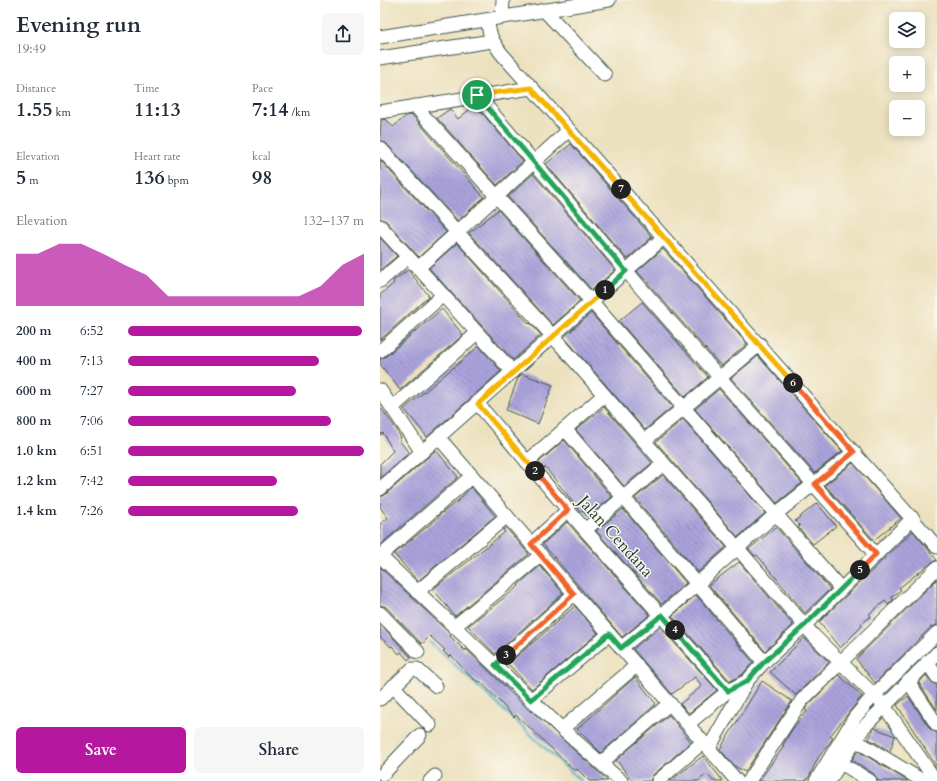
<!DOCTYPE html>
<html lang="en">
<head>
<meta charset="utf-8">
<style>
	:root { --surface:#fff; --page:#f6f6f7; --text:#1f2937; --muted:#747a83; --accent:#b5179e }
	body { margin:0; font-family:Cardo,serif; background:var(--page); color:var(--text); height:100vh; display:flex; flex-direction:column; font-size:15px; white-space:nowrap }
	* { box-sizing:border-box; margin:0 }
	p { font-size:13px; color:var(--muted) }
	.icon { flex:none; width:22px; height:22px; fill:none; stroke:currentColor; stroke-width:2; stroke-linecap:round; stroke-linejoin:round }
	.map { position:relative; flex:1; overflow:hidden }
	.drawer { display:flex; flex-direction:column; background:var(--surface); width:380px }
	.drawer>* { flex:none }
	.fabs { position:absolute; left:509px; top:12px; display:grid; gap:8px }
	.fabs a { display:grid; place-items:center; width:36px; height:36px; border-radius:6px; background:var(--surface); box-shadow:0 2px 10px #0003; font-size:20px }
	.pin { position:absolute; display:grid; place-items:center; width:34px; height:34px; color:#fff; margin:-17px; border:2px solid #fff; border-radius:50%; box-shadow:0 1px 4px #0007 }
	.km { position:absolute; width:20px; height:20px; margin:-10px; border-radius:50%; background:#222; color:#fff; font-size:11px; line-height:20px; text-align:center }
	.round { display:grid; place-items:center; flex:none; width:42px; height:42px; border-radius:6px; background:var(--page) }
	.overview { display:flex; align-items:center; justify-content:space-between; height:68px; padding:0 16px }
	h1 { font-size:22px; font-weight:700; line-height:30px }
	.stats { display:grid; grid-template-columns:repeat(3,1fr); gap:6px; height:68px; padding:4px 16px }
	.stats div { display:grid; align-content:center }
	.stats b { font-size:20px; font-weight:700 }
	.stats small { font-size:11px; font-weight:400 }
	.stats p { font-size:11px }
	.chart { height:112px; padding:8px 16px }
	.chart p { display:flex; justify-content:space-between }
	.chart svg { width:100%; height:72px; margin-top:4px; fill:var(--accent); opacity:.7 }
	.primary-button { display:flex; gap:8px; margin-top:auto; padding:8px 16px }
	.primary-button a { flex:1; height:46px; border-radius:6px; background:var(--accent); color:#fff; font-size:16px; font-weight:700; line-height:46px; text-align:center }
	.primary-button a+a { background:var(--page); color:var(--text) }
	ul { padding:0 16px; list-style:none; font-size:13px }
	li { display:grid; grid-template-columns:64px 48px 1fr; align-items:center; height:30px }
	li i { height:10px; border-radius:5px; background:var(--accent) }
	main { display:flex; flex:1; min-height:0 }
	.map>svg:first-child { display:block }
</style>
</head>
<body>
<main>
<section class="drawer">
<div class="overview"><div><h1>Evening run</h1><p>19:49</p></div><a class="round"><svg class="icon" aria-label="share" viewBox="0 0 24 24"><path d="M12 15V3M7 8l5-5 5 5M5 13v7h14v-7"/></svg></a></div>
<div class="stats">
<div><p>Distance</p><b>1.55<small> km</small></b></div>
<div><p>Time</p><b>11:13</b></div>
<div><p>Pace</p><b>7:14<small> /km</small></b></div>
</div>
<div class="stats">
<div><p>Elevation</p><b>5<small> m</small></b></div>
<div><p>Heart rate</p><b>136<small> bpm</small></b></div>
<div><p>kcal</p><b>98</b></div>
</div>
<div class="chart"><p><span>Elevation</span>132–137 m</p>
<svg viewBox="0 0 160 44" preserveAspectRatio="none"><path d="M0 44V12L10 12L20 6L30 6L40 12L50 19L60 25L70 38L80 38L90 38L100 38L110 38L120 38L130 38L140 32L150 19L160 12V44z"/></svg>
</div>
<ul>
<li><b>200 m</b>6:52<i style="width:99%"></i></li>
<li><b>400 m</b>7:13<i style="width:81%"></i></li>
<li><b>600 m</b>7:27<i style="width:71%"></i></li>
<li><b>800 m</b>7:06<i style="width:86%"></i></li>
<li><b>1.0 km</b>6:51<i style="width:100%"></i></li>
<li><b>1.2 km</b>7:42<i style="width:63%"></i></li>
<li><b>1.4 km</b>7:26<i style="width:72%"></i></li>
</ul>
<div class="primary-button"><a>Save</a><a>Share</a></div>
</section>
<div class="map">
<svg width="557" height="781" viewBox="0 0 557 781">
	<defs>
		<pattern id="building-back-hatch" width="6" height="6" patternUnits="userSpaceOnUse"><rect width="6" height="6" fill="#aba3dc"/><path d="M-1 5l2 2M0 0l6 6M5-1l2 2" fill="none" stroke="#8b86b3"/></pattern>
	</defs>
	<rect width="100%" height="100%" fill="#fbf7ec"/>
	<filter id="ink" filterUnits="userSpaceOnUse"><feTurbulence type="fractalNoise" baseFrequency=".025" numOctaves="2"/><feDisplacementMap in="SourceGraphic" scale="8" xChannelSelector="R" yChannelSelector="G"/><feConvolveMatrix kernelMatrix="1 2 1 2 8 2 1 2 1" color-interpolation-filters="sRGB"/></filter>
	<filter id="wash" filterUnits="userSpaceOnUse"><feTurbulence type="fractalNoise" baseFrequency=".012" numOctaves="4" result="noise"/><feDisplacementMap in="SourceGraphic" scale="16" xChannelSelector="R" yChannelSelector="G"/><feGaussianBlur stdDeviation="0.9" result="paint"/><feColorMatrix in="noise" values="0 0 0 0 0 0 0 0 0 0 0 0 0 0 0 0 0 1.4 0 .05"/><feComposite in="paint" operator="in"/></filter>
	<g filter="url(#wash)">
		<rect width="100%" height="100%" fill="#ece1be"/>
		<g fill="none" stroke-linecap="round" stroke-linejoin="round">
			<g stroke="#4baaca" stroke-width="2.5">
				<path d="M 50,642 L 201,781"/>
				<path d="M 502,697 L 511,688"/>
			</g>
		</g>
		<g id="blocks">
			<g fill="url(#building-back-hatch)">
				<path d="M 95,105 L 143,161 L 117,185 L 57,118 L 70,109 L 78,119 Z"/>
				<path d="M 32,115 L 104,197 L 78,221 L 6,143 L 0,140 L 1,120 L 6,119 L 13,127 L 26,116 Z"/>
				<path d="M 191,144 L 272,237 L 247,259 L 166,164 Z"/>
				<path d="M 0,160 L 66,232 L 39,257 L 6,221 L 0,218 Z"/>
				<path d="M 153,174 L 235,270 L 212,290 L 128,197 Z"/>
				<path d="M 118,210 L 200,301 L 173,325 L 89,233 Z"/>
				<path d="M 0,238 L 17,256 L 0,270 Z"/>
				<path d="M 77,243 L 149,324 L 150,323 L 161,335 L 133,360 L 49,268 Z"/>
				<path d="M 283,249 L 367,344 L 341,366 L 257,271 Z"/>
				<path d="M 28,270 L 49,296 L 0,340 L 0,295 L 14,283 L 13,281 Z"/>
				<path d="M 262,302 L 328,377 L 305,397 L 239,321 Z"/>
				<path d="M 62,309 L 83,335 L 20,390 L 0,364 L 0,359 L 5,357 Z"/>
				<path d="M 211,313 L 292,407 L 265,430 L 184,337 Z"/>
				<path d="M 99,346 L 121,371 L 47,437 L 24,409 Z"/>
				<path d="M 378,356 L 462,451 L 435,473 L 351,378 Z"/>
				<path d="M 142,374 L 173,385 L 158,424 L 126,410 L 138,378 Z"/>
				<path d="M 339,389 L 422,483 L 397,503 L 315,409 Z"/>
				<path d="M 0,407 L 17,430 L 21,438 L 19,440 L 29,453 L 0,478 L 0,464 L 13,451 L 3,433 L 0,435 Z"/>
				<path d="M 224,407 L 272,463 L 244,486 L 196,430 Z"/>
				<path d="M 303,419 L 385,513 L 358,537 L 276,442 Z"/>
				<path d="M 184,440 L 232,497 L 208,517 L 202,510 L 200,511 L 165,467 L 164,469 L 159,462 Z"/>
				<path d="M 56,450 L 78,477 L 0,545 L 0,524 L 8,518 L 0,507 L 0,497 L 5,495 Z"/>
				<path d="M 473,463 L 521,518 L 494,540 L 445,485 Z"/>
				<path d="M 283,475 L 346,547 L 318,572 L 255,498 Z"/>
				<path d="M 91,487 L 115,516 L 38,581 L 14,554 L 59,517 L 58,516 L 79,500 Z"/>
				<path d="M 437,503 L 456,526 L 433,544 L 418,527 L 420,526 L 415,521 Z"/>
				<path d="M 243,509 L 306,583 L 282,604 L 216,531 Z"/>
				<path d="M 187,522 L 270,615 L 242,637 L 163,544 Z"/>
				<path d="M 396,527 L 450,589 L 425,613 L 377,555 L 375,556 L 369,549 Z"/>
				<path d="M 126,528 L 149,554 L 75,616 L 53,589 L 125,532 L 123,530 Z"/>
				<path d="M 533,531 L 557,560 L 552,562 L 519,588 L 521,590 L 512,597 L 513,600 L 508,605 L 505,601 L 489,614 L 491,616 L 481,624 L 482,626 L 460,648 L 439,622 Z"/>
				<path d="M 359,562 L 413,625 L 385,651 L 329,585 Z"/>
				<path d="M 160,566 L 183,593 L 115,654 L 88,626 L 139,586 L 138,585 Z"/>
				<path d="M 0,567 L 71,635 L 70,636 L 85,651 L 86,649 L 151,712 L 152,711 L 228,781 L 209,781 L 197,769 L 195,771 L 148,726 L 136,715 L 134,717 L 100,681 L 98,682 L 89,675 L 71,655 L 69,657 L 63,651 L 65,650 L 50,636 L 42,644 L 6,607 L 0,605 Z"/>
				<path d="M 557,579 L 557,625 L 551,627 L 495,683 L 476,659 Z"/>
				<path d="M 316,595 L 373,662 L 362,675 L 350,681 L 292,616 Z"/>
				<path d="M 195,606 L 218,633 L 152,689 L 128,664 Z"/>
				<path d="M 0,624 L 31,657 L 28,660 L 21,652 L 19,654 L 12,646 L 11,647 L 0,637 Z"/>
				<path d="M 280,627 L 337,690 L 309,713 L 300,704 L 322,686 L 315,677 L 292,694 L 253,649 Z"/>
				<path d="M 424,638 L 449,662 L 416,695 L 390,672 Z"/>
				<path d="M 459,675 L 482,696 L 450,736 L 453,738 L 438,758 L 429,777 L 425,781 L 379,781 L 404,746 L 403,745 L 413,728 L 427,711 L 425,709 L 428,705 Z"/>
				<path d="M 546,675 L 551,682 L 557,685 L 557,710 L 539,683 Z"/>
				<path d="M 255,677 L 276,704 L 221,753 L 197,729 Z"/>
				<path d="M 382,681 L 412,701 L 365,772 L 353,765 L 340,749 Z"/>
				<path d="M 528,696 L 550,729 L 557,733 L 557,767 L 517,705 Z"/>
				<path d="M 289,715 L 311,742 L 273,775 L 270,781 L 253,781 L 236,760 Z"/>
				<path d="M 494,728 L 515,736 L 510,751 L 489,739 Z"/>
				<path d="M 478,751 L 528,781 L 498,781 L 494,774 L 472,760 Z"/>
				<path d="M 323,756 L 343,781 L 333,781 L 327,774 L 318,781 L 290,781 Z"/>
			</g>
		</g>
	</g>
	<g filter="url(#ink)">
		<use href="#blocks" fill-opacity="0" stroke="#3e5649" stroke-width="1"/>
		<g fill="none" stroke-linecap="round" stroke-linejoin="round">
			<g stroke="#3e5649" stroke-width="15">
				<g id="minor">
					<path d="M 164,10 L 225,75"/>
					<path d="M 122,16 L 123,0"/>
					<path d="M 108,20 C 108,34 113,42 121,53 L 557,547"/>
					<path d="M 0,37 L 229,0"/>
					<path d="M 0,58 L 112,41"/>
					<path d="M 97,95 L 260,287 L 496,555"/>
					<path d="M 35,106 L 212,302 L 461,589"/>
					<path d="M 0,112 L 151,88"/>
					<path d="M 0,148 L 179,343 L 433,635 L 502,703 L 556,781"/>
					<path d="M 0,226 L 133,372"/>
					<path d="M 38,268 L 189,130"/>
					<path d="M 0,281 L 28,257"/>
					<path d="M 0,351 L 63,295"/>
					<path d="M 0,390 L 42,452"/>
					<path d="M 98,404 L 205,530 L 348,691"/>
					<path d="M 12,408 L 97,333"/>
					<path d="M 185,429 L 384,662"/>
					<path d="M 59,438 L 357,781"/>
					<path d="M 264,441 L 380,344"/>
					<path d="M 147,462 L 224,395"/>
					<path d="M 0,489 L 283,238"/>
					<path d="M 205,530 L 283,464"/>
					<path d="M 151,544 L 188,510"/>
					<path d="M 0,556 L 182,729 L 241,781"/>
					<path d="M 0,556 L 92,476"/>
					<path d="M 37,592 L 127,516"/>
					<path d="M 0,613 L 38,652"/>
					<path d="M 74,627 L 161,555"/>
					<path d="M 241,648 L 282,615 L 397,513 L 474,452"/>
					<path d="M 547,662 L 557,677"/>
					<path d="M 115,665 L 194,594"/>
					<path d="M 528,681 L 557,725"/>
					<path d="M 13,686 L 50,725"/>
					<path d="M 0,699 L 32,669 L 37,669 L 56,686"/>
					<path d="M 151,700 L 229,634"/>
					<path d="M 308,724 L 348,691 L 367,681 L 384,662 L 425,625 L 533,518"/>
					<path d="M 182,729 L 257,665"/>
					<path d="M 475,740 L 543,781"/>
					<path d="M 329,748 L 367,681"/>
					<path d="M 221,763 L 290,703"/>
					<path d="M 461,763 L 490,781"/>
					<path d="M 3,774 L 40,735"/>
					<path d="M 50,781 L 55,776"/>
					<path d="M 278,781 L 323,742"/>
					<path d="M 369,781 L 422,700 L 557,568"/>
					<path d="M 436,781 L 475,717 L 494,695 L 557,633"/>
					<path d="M 449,781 L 484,727 L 557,653"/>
				</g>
			</g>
			<use href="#minor" stroke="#fff" stroke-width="13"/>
		</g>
	</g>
	<g fill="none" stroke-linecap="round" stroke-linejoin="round" filter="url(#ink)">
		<g stroke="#fff" stroke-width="8">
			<path id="split-1" d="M 97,95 L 246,271 L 225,290"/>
		</g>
		<g stroke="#fff" stroke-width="8">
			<path id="split-2" d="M 155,471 L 98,404 L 225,290"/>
		</g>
		<g stroke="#fff" stroke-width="8">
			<path id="split-3" d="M 126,655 L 194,594 L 151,544 L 188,510 L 155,471"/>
		</g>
		<g stroke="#fff" stroke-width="8">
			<path id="split-4" d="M 126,655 L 115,665 L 151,700 L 229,634 L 241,648 L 282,615 L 295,630"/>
		</g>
		<g stroke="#fff" stroke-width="8">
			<path id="split-5" d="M 295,630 L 348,691 L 367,681 L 384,662 L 425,625 L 480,570"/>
		</g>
		<g stroke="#fff" stroke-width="8">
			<path id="split-6" d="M 413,383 L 474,452 L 435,484 L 496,554 L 480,570"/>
		</g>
		<g stroke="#fff" stroke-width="8">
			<path id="split-7" d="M 241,189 L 413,383"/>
		</g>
		<g stroke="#fff" stroke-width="8">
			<path id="split-8" d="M 97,95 L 151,88 L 241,189"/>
		</g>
		<use href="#split-1" stroke="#22a559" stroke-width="5"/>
		<use href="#split-2" stroke="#f5b400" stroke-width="5"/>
		<use href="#split-3" stroke="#f0652b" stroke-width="5"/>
		<use href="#split-4" stroke="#22a559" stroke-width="5"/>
		<use href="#split-5" stroke="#22a559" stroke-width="5"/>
		<use href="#split-6" stroke="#f0652b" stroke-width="5"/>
		<use href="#split-7" stroke="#f5b400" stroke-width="5"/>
		<use href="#split-8" stroke="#f5b400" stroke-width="5"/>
	</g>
	<g text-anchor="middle" stroke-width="3" stroke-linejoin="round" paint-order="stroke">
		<g font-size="17" fill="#1f3d34" stroke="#fbf7ec">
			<text transform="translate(236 536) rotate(48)" y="6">Jalan Cendana</text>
		</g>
	</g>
</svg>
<div class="fabs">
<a><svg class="icon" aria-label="layers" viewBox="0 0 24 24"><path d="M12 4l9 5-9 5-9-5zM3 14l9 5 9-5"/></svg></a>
<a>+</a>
<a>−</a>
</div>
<div class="pin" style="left:97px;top:95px;background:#1e9e55"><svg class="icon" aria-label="arrive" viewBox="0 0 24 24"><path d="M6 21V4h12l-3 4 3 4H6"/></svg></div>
<b class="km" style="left:225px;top:290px">1</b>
<b class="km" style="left:155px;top:471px">2</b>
<b class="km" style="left:126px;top:655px">3</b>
<b class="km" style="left:295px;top:630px">4</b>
<b class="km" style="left:480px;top:570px">5</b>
<b class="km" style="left:413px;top:383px">6</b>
<b class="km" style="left:241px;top:189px">7</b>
</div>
</main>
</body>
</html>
